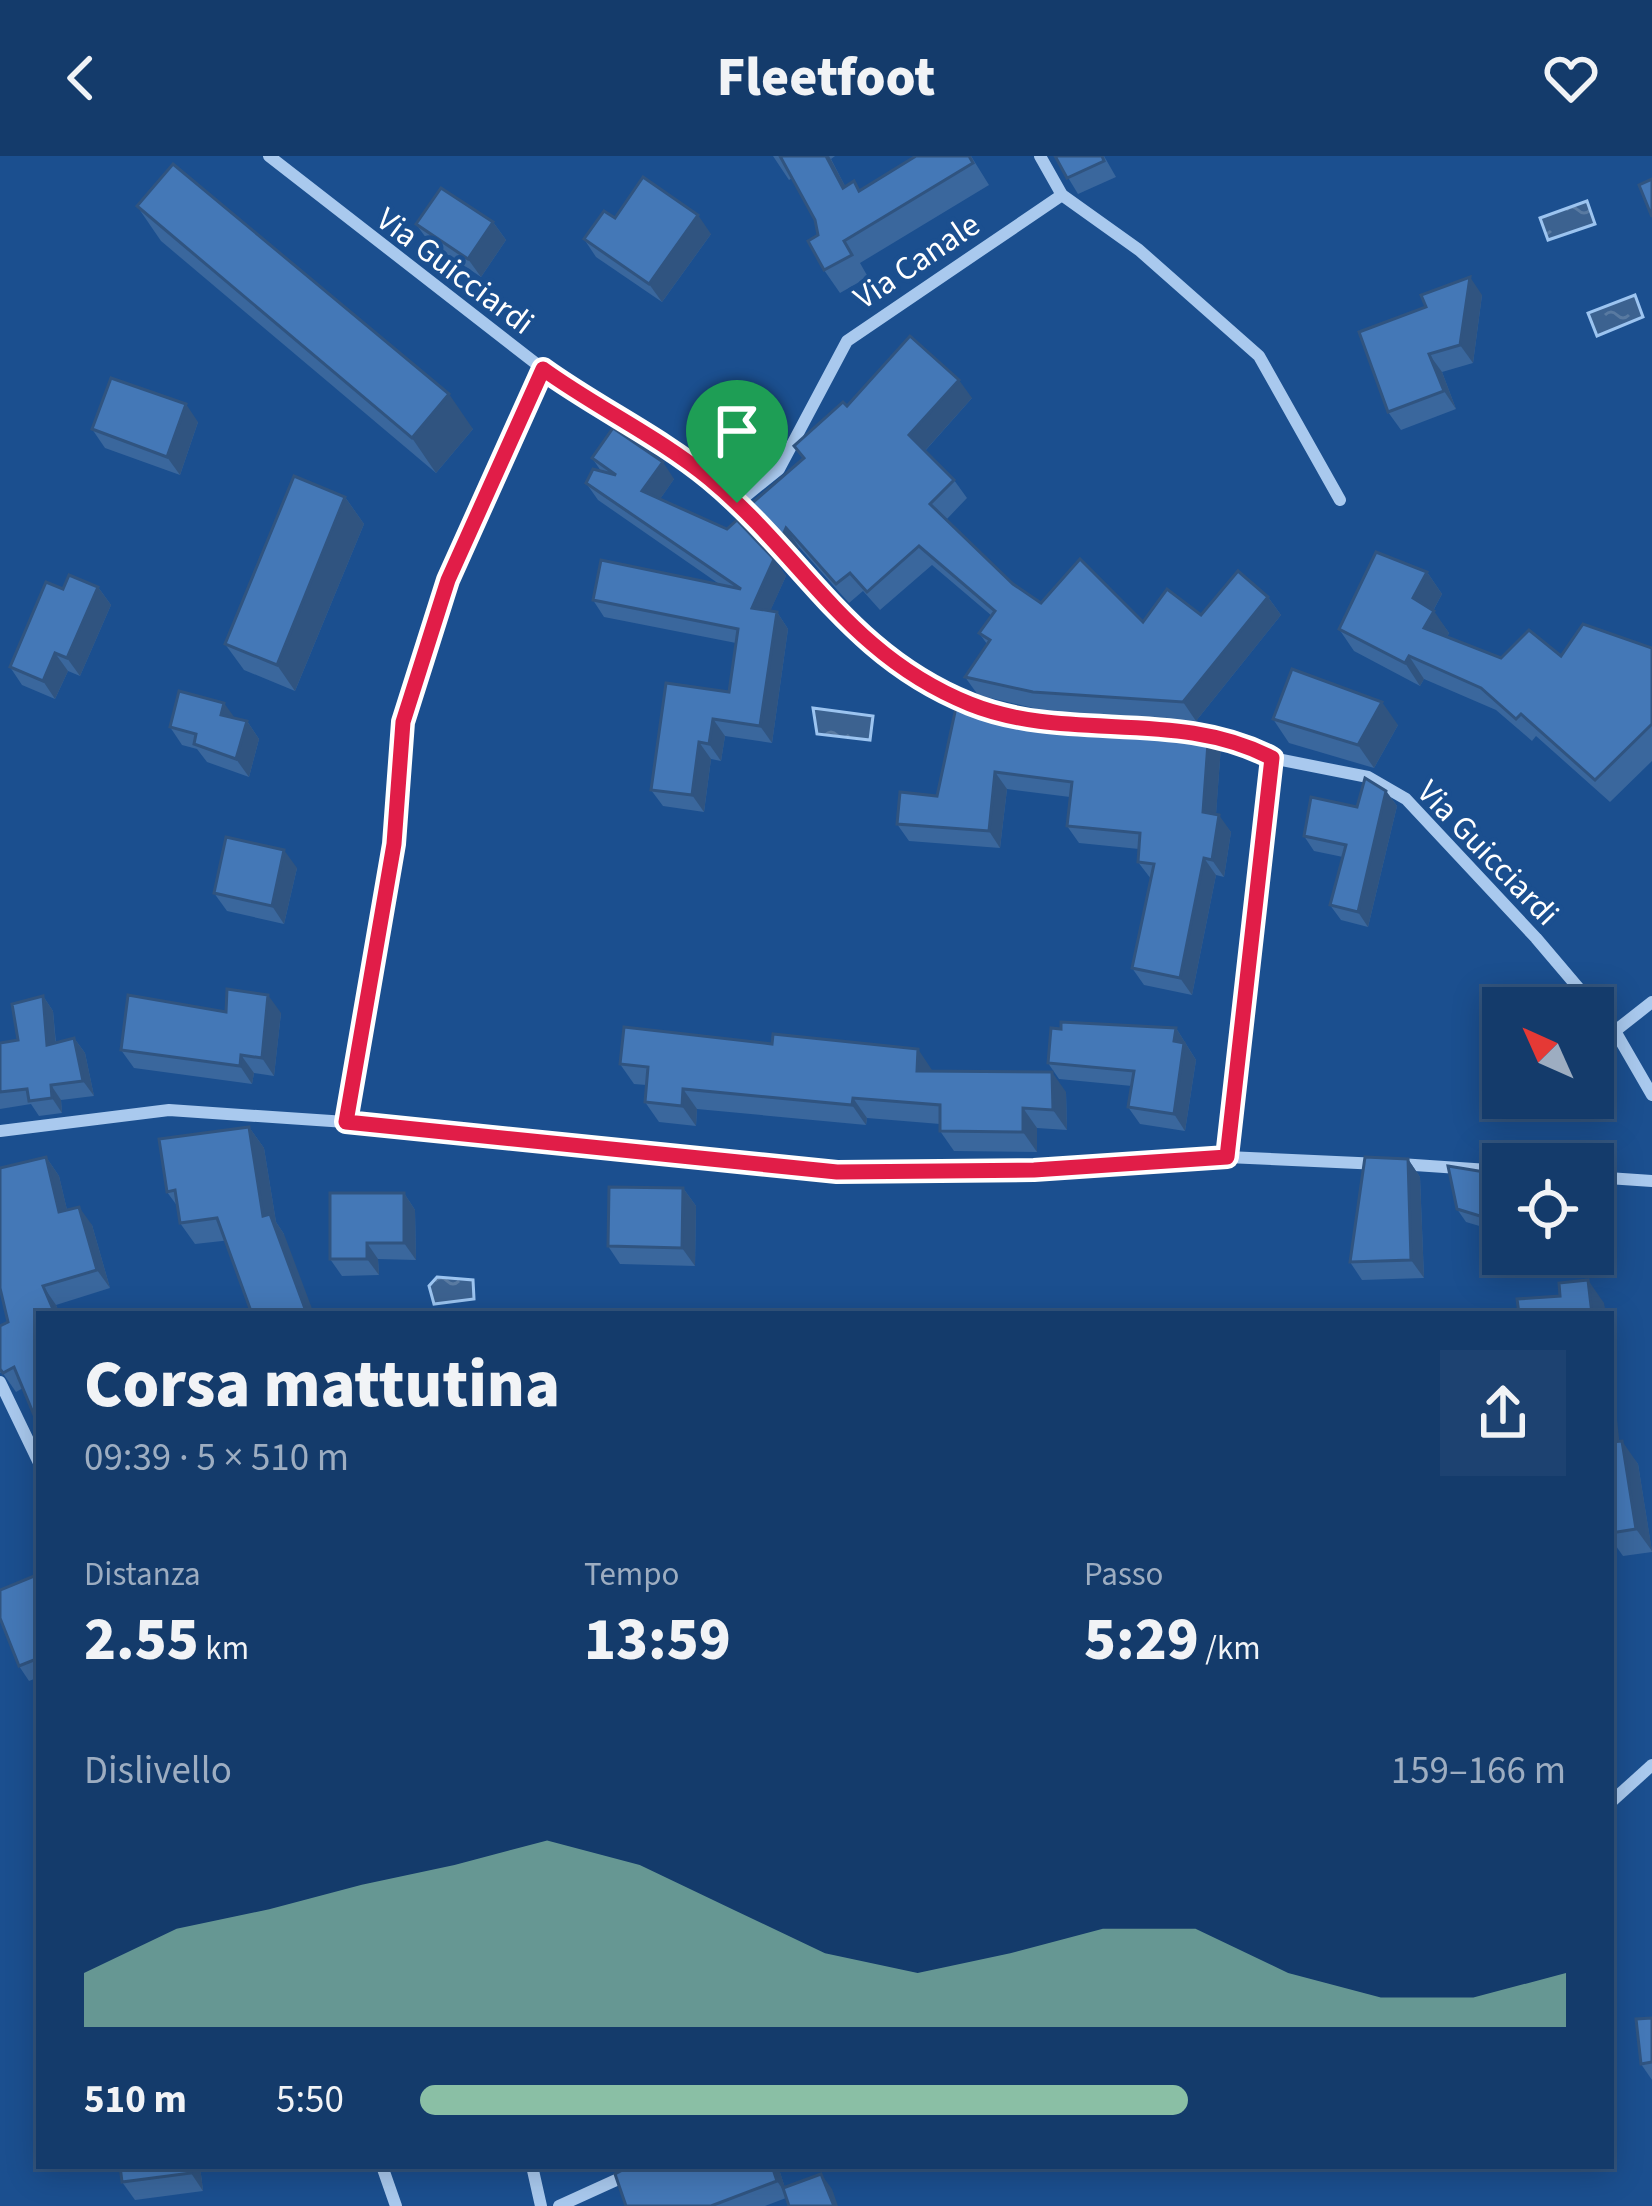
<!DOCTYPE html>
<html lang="it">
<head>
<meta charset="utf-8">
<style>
	:root { --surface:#143b6b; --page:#1d4271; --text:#f1f3f6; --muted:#9dadc1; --line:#33557e; --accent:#8abfa5 }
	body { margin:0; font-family:"Source Sans 3",sans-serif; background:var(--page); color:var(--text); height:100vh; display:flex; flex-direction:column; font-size:45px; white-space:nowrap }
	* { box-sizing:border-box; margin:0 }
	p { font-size:39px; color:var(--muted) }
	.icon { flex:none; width:66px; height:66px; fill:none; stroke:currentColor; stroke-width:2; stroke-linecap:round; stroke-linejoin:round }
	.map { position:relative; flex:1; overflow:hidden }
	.side { position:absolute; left:36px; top:1155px; width:1578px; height:858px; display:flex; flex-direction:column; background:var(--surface); border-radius:0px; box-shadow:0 6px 30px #0003,0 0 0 3px var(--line) }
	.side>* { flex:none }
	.needle { width:78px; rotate:315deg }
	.buttons { position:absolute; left:1482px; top:831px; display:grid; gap:24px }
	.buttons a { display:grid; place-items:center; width:132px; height:132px; border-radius:0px; background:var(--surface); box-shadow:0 6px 30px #0003,0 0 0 3px var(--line); font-size:60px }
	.pin { position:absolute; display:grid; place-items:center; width:102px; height:102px; color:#fff; margin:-123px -51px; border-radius:50% 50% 50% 0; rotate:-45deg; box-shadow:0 0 12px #0007 }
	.pin .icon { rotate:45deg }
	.round { display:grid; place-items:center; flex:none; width:126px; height:126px; border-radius:0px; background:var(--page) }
	.head { display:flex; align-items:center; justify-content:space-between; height:204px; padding:0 48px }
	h1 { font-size:66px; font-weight:800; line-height:90px }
	.figures { display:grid; grid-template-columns:repeat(3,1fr); gap:18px; height:204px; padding:12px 48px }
	.figures div { display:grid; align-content:center }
	.figures b { font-size:60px; font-weight:800 }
	.figures small { font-size:33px; font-weight:400 }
	.figures p { font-size:33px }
	.chart { height:336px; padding:24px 48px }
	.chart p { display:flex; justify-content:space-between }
	.chart svg { width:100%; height:216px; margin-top:12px; fill:var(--accent); opacity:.7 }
	ul { padding:0 48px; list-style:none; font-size:39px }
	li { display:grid; grid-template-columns:192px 144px 1fr; align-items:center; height:90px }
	li i { height:30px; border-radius:15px; background:var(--accent) }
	header { display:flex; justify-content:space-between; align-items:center; height:156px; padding:0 48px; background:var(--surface); font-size:54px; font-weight:800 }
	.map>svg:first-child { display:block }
</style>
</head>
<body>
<header><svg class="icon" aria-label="back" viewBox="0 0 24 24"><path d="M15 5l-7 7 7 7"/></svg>Fleetfoot<svg class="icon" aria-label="heart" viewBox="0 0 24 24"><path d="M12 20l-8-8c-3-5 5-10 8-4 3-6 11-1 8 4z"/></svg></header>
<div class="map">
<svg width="1652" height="2050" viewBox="0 0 1652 2050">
	<defs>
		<pattern id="water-ripples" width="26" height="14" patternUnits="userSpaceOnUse" patternTransform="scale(3)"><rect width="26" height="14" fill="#3c6290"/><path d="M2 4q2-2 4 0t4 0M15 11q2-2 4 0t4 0" fill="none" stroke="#597aa1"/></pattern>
	</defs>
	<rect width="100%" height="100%" fill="#1b4f8f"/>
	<g fill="url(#water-ripples)" stroke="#9cc4f0" stroke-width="3">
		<path d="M 1587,45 L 1595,68 L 1548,84 L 1540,62 Z"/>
		<path d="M 1635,139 L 1643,161 L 1597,180 L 1588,157 Z"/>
		<path d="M 813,552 L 873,560 L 870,584 L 817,578 Z"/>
		<path d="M 437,1121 L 473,1124 L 474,1143 L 434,1148 L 429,1130 Z"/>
	</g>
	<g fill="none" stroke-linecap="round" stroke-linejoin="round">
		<g stroke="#a9c9ee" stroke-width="12">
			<path d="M 269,0 L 543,213 L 706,320 L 846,469 L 926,527 L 973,549"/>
			<path d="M 1040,0 L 1062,39 L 1139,94 L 1259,200 L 1340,344"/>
			<path d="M 737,347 L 779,313 L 847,185 L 1062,39"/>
			<path d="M 1201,576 L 1233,581 L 1272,602 L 1368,621 L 1406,643 L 1536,782 L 1615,875 L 1652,939"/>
			<path d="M 1615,875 L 1652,846"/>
			<path d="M 346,966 L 395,688 L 403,566 L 448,424 L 543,213"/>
			<path d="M 0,975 L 169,954 L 346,966 L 837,1016 L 1034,1014 L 1227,1001 L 1380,1008"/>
			<path d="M 1227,1001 L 1272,602"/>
			<path d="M 1400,1008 L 1503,1015"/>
			<path d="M 1593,1021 L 1652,1025"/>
			<path d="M 0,1226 L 39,1307"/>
			<path d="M 1611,1646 L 1652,1609"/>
			<path d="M 382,2010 L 396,2050"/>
			<path d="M 532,2010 L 541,2050"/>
			<path d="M 559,2050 L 647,2010"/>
		</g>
	</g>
	<g fill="#3a679d">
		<path d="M 773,0 L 835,0 L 831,3 L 845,30 L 860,34 L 916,0 L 971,0 L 989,29 L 860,107 L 868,121 L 840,137 L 824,114 L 815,64 L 792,22 L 789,24 Z"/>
		<path d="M 1055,0 L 1104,0 L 1116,21 L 1078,38 Z"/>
		<path d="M 137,50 L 473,273 L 436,317 L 161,85 Z"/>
		<path d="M 615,62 L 711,78 L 662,146 L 596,101 L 584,83 Z"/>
		<path d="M 493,66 L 506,84 L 481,121 L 429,86 L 416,68 Z"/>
		<path d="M 1482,139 L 1473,207 L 1442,216 L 1456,253 L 1401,274 L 1388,256 L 1359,176 Z"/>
		<path d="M 972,242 L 925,295 L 954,324 L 967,342 L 946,364 L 1013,428 L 1041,447 L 1143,466 L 1201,459 L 1268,441 L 1281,459 L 1196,565 L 1046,555 L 978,539 L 965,521 L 987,488 L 979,477 L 992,460 L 932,409 L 880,454 L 863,435 L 849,447 L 799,391 L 795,399 L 764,367 L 751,348 L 803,303 L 794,290 L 847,250 Z"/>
		<path d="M 198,266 L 180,319 L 105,292 L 92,273 Z"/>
		<path d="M 592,302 L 674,323 L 660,343 L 774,403 L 786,420 L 770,455 L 777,456 L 788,473 L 772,587 L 725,580 L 721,605 L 711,603 L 704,656 L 663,650 L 651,634 L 729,536 L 736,487 L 604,461 L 593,444 L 722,430 L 598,344 L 586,327 L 601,315 Z"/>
		<path d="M 345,341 L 364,368 L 295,535 L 244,514 L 225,488 Z"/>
		<path d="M 1427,416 L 1442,438 L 1433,455 L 1449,477 L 1447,481 L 1501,502 L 1561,500 L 1652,492 L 1652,605 L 1610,646 L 1536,580 L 1532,585 L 1496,554 L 1424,523 L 1420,530 L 1354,495 L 1339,473 Z"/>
		<path d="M 98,431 L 111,449 L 80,520 L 68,515 L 55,543 L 22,529 L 10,511 L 63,433 Z"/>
		<path d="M 1032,558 L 1221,590 L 1216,658 L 1231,676 L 1224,721 L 1216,719 L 1192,839 L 1144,829 L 1132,812 L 1151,723 L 1138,706 L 1139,693 L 1079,687 L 1067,670 L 1070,641 L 1007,633 L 1000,692 L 909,685 L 897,668 L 937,640 Z"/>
		<path d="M 235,562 L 247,565 L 259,583 L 249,621 L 207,606 L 197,593 L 182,589 L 170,571 Z"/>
		<path d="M 1273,563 L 1398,569 L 1374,612 L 1289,587 Z"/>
		<path d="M 1386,635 L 1397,650 L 1368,771 L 1341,764 L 1330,749 L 1343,701 L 1314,695 L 1304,680 Z"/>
		<path d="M 297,712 L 284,768 L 227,755 L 214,737 Z"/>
		<path d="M 43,840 L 53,855 L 56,887 L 74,882 L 85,897 L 94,940 L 61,944 L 62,957 L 39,960 L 31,948 L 0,953 L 0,887 L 18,884 Z"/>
		<path d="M 226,856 L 281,857 L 274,920 L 254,917 L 252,928 L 134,912 L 121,894 Z"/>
		<path d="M 1176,872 L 1196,904 L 1185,975 L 1140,968 L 1128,951 L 1132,930 L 1059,923 L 1048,907 L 1061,873 Z"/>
		<path d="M 620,908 L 932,914 L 1066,936 L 1067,974 L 1037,972 L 1037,996 L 954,995 L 940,975 L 940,968 L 867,962 L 866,969 L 697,953 L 696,970 L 659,966 L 645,946 L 646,929 L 634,928 Z"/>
		<path d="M 249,971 L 264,992 L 276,1066 L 284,1078 L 195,1088 L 180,1067 L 178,1051 L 167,1036 Z"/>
		<path d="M 46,1001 L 59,1020 L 67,1054 L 92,1069 L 110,1132 L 56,1149 L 60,1158 L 39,1158 L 39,1266 L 23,1232 L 16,1236 L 2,1216 L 0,1217 L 0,1170 L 8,1166 Z"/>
		<path d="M 1408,1003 L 1420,1021 L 1424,1122 L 1362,1124 L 1350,1106 Z"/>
		<path d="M 1503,1019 L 1503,1077 L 1466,1066 L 1457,1053 Z"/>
		<path d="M 683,1032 L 696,1050 L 695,1110 L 620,1108 L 608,1090 Z"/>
		<path d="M 404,1037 L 415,1054 L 416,1104 L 378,1103 L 379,1119 L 342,1120 L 330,1103 Z"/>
		<path d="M 1619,1285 L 1638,1308 L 1652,1396 L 1623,1400 L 1611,1383 Z"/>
		<path d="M 39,1418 L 39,1521 L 29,1525 L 19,1510 Z"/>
		<path d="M 1652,1862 L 1652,1924 L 1641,1908 Z"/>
		<path d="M 120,2010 L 200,2010 L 203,2035 L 135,2044 L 122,2026 Z"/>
		<path d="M 778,2010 L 785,2032 L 832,2033 L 786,2042 L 765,2050 L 626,2050 Z"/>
	</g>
	<g fill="#305480">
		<path d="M 826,0 L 829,0 L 858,54 L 843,32 Z"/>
		<path d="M 698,59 L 711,78 L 662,146 L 649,128 Z"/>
		<path d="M 493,66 L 506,84 L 481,121 L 468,103 Z"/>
		<path d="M 1470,121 L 1482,139 L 1473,207 L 1460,189 Z"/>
		<path d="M 1429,198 L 1442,216 L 1456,253 L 1444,235 Z"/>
		<path d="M 959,224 L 972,242 L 922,298 L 909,279 Z"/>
		<path d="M 449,238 L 473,273 L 436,317 L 412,282 Z"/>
		<path d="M 186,248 L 198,266 L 180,319 L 167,301 Z"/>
		<path d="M 663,306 L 674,323 L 654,352 L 642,335 Z"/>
		<path d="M 345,341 L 364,368 L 295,535 L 277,509 Z"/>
		<path d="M 786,372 L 799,391 L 795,399 L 782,381 Z"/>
		<path d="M 774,403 L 786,420 L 764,469 L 752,452 Z"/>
		<path d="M 1427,416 L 1442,438 L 1428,464 L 1413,442 Z"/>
		<path d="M 98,431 L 111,449 L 80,520 L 67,502 Z"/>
		<path d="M 1268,441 L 1281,459 L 1196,565 L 1183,546 Z"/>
		<path d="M 1434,455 L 1449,477 L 1440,494 L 1424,472 Z"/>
		<path d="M 777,456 L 788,473 L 772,587 L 760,570 Z"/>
		<path d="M 55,497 L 68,515 L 55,543 L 43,525 Z"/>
		<path d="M 1409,500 L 1424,523 L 1420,530 L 1405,507 Z"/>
		<path d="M 1382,546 L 1398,569 L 1374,612 L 1358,589 Z"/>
		<path d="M 224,547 L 237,565 L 221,559 Z"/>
		<path d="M 713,563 L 725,580 L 721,605 L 709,588 Z"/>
		<path d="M 247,565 L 259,583 L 249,621 L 236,603 Z"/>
		<path d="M 1209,573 L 1221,590 L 1215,673 L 1203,656 Z"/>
		<path d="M 699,586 L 711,603 L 704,656 L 692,639 Z"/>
		<path d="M 995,616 L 1007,633 L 1000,692 L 989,675 Z"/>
		<path d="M 1386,635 L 1397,650 L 1368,771 L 1358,756 Z"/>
		<path d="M 1219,659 L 1231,676 L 1224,721 L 1212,704 Z"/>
		<path d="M 284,694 L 297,712 L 284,768 L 272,750 Z"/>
		<path d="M 1204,702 L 1216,719 L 1192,839 L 1180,822 Z"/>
		<path d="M 268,839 L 281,857 L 274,920 L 262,902 Z"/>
		<path d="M 43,840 L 53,855 L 57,904 L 47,889 Z"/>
		<path d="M 1176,872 L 1196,904 L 1185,975 L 1174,958 L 1174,885 Z"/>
		<path d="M 74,882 L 85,897 L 94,940 L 83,925 Z"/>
		<path d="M 918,893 L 932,914 L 931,935 L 917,915 Z"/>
		<path d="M 241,899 L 254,917 L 252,928 L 240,910 Z"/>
		<path d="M 1052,916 L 1066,936 L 1067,974 L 1053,954 Z"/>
		<path d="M 51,929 L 61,944 L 62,957 L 52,942 Z"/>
		<path d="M 683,933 L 697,953 L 696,970 L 682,950 Z"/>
		<path d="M 853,942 L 867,962 L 866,969 L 852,949 Z"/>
		<path d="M 1023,952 L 1037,972 L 1037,996 L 1023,976 Z"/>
		<path d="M 249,971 L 264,992 L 276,1066 L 284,1078 L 314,1158 L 307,1158 L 263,1060 Z"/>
		<path d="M 46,1001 L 59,1020 L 72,1075 L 59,1056 Z"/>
		<path d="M 1408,1003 L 1420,1021 L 1424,1122 L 1411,1104 Z"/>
		<path d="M 683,1032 L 696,1050 L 695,1110 L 682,1092 Z"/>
		<path d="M 404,1037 L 415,1054 L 416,1104 L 404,1087 Z"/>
		<path d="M 79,1051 L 92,1069 L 110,1132 L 97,1114 Z"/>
		<path d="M 367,1087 L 378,1103 L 379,1119 L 367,1103 Z"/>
		<path d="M 1588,1124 L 1604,1147 L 1606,1158 L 1592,1158 Z"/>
		<path d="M 43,1130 L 56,1149 L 60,1158 L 55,1158 Z"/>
		<path d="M 1611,1208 L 1622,1310 L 1611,1294 Z"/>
		<path d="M 1622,1285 L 1638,1308 L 1652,1395 L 1636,1373 Z"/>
		<path d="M 190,2010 L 200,2010 L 203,2035 L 191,2017 Z"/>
		<path d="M 772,2010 L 778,2010 L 788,2041 L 777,2025 Z"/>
		<path d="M 821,2018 L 832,2033 L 838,2050 L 834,2050 Z"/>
	</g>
	<g fill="#4478b7" stroke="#305480" stroke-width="3">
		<path d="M 780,0 L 826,0 L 843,32 L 854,25 L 859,35 L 916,0 L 969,0 L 973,7 L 844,85 L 852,99 L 824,114 L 808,85 L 818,79 L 815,64 Z"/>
		<path d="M 1055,0 L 1102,0 L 1104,5 L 1067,22 Z"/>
		<path d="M 173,8 L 449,238 L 412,282 L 137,50 Z"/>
		<path d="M 643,21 L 698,59 L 649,128 L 584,83 L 604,55 L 615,62 Z"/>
		<path d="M 1652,23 L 1652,61 L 1639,29 Z"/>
		<path d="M 441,32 L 493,66 L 468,103 L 416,68 Z"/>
		<path d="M 1470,121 L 1460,189 L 1429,198 L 1444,235 L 1388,256 L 1359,176 L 1426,151 L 1421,139 Z"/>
		<path d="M 910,180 L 959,224 L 909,279 L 954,324 L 930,348 L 1013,428 L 1041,447 L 1080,403 L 1143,466 L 1167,433 L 1201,459 L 1238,415 L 1268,441 L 1183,546 L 1033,536 L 965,521 L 990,484 L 979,477 L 995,455 L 919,390 L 867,436 L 850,417 L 836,428 L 786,372 L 782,381 L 751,348 L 804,302 L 794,290 L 843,246 L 847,250 Z"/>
		<path d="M 111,222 L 186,248 L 167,301 L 92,273 Z"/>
		<path d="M 613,272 L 663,306 L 642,335 L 727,373 L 737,364 L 774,403 L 752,452 L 777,456 L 760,570 L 713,563 L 709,588 L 699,586 L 692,639 L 651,634 L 666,527 L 729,536 L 738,473 L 593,444 L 601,404 L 741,433 L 586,327 L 593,313 L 616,319 L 592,302 Z"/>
		<path d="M 294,320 L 345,341 L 277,509 L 225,488 Z"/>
		<path d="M 1376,396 L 1427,416 L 1413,442 L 1434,455 L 1424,472 L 1501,502 L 1529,474 L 1561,500 L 1583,468 L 1652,492 L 1652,568 L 1595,624 L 1521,558 L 1516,563 L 1481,532 L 1409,500 L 1405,507 L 1339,473 Z"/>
		<path d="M 69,419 L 98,431 L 67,502 L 55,497 L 43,525 L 10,511 L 46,426 L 63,433 Z"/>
		<path d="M 1292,513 L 1382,546 L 1358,589 L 1273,563 Z"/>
		<path d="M 179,535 L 224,547 L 221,559 L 247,565 L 236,603 L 194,588 L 196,578 L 170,571 Z"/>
		<path d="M 958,542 L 1032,558 L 1141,562 L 1209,573 L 1203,656 L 1219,659 L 1212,704 L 1204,702 L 1180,822 L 1132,812 L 1154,708 L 1138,706 L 1140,677 L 1067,670 L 1072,626 L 995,616 L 989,675 L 897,668 L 900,636 L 937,640 Z"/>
		<path d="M 1365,622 L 1386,635 L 1358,756 L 1330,749 L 1346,689 L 1304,680 L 1311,641 L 1357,651 Z"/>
		<path d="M 226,681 L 284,694 L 272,750 L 214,737 Z"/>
		<path d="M 227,833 L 268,839 L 262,902 L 241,899 L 240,910 L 121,894 L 128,839 L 226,856 Z"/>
		<path d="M 43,840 L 47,889 L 74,882 L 83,925 L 51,929 L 52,942 L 29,945 L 27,933 L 0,936 L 0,887 L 18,884 L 12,848 Z"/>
		<path d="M 1061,866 L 1176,872 L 1174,885 L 1184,887 L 1174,958 L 1128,951 L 1134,915 L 1048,907 L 1051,872 L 1061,873 Z"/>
		<path d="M 624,871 L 772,888 L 773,878 L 918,893 L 917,915 L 1052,916 L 1053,954 L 1023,952 L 1023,976 L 940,975 L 940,949 L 853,942 L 852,949 L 683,933 L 682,950 L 645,946 L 648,911 L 620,908 Z"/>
		<path d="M 249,971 L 263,1060 L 270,1058 L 307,1158 L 252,1158 L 217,1062 L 180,1067 L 175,1034 L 167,1036 L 159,983 Z"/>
		<path d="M 46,1001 L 59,1056 L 79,1051 L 97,1114 L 43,1130 L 55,1158 L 39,1158 L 39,1257 L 34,1259 L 14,1211 L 3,1217 L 0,1213 L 0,1170 L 8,1166 L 0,1132 L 0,1012 Z"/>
		<path d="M 1365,1001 L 1408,1003 L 1411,1104 L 1350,1106 Z"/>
		<path d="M 1448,1010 L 1503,1019 L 1503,1067 L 1457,1053 Z"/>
		<path d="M 609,1031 L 683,1032 L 682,1092 L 608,1090 Z"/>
		<path d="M 330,1037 L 404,1037 L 404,1087 L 367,1087 L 367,1103 L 330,1103 Z"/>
		<path d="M 1588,1124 L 1592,1158 L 1519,1158 L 1517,1143 L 1560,1140 L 1559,1127 Z"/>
		<path d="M 1622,1285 L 1636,1373 L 1611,1377 L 1611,1286 Z"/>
		<path d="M 39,1418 L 39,1502 L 19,1510 L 0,1462 L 0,1434 Z"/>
		<path d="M 1652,1862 L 1652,1906 L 1641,1908 L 1636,1863 Z"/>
		<path d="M 120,2010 L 190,2010 L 191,2017 L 122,2026 Z"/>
		<path d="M 630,2010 L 772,2010 L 777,2025 L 711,2050 L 626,2050 L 615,2018 Z"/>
		<path d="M 821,2018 L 834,2050 L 789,2050 L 783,2032 Z"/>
	</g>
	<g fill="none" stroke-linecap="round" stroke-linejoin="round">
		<g stroke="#fff" stroke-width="24">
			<path id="route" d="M 543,213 C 597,252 659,281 710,323 C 804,401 848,499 970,548 C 1067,587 1177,552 1272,602 L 1227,1001 L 1034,1014 L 837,1016 L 346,966 L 394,688 L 403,566 L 448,424 Z"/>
		</g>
		<use href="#route" stroke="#e11d48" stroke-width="15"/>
	</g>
	<g text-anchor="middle" stroke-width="9" stroke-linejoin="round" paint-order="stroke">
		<g font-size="33" fill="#fff" stroke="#1b4f8f">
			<text transform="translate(916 104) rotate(-34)" y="12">Via Canale</text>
			<text transform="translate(456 114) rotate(37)" y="12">Via Guicciardi</text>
			<text transform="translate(1489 696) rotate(46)" y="12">Via Guicciardi</text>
		</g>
	</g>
</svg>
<div class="buttons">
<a><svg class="needle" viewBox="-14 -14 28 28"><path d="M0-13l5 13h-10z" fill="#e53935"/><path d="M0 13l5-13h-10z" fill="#9dadc1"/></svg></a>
<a><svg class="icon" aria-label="locate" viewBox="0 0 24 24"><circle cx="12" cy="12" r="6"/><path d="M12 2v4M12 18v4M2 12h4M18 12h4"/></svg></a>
</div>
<div class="pin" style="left:737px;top:347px;background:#1e9e55"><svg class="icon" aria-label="arrive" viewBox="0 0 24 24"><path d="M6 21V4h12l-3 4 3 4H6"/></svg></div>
<section class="side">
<div class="head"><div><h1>Corsa mattutina</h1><p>09:39 · 5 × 510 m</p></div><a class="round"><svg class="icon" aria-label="share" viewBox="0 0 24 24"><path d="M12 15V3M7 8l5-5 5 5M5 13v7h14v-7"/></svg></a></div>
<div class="figures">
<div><p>Distanza</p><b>2.55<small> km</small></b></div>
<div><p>Tempo</p><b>13:59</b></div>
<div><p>Passo</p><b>5:29<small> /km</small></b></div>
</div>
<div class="chart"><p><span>Dislivello</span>159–166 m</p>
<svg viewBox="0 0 160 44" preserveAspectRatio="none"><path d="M0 44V33L10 24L20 20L30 15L40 11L50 6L60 11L70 20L80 29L90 33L100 29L110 24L120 24L130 33L140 38L150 38L160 33V44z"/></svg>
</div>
<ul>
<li><b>510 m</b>5:50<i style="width:67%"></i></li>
</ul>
</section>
</div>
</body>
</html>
